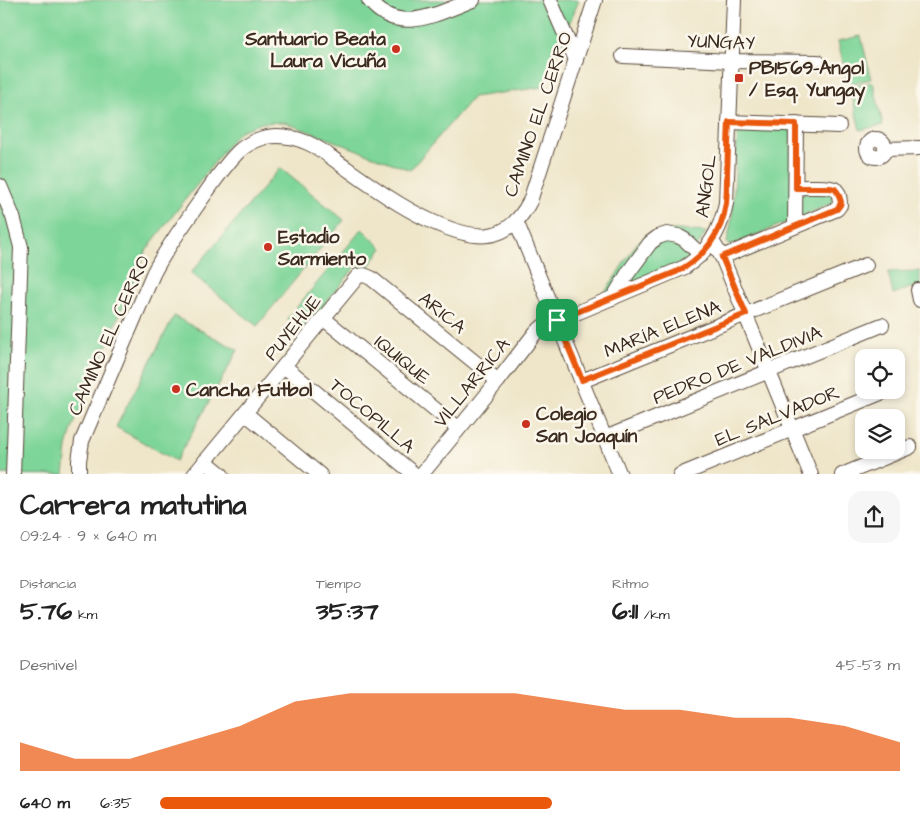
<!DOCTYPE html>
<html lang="es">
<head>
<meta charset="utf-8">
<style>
	:root { --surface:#fff; --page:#f6f6f6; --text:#222; --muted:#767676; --accent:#ea580c }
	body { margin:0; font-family:"Architects Daughter",sans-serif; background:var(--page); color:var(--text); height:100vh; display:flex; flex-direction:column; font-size:19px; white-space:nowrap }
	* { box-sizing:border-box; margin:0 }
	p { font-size:16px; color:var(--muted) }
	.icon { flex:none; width:28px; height:28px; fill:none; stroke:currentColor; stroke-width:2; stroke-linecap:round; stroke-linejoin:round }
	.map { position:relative; height:474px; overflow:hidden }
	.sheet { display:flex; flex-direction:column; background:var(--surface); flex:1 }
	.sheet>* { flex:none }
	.controls { position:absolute; left:855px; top:349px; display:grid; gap:10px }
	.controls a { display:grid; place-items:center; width:50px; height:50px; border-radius:10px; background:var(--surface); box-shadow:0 2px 8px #0003; font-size:25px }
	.pin { position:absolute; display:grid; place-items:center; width:42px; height:42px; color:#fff; margin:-21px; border-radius:10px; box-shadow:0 2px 8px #0006 }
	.round { display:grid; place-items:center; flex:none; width:52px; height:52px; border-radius:15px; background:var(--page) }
	.summary { display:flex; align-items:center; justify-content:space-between; height:85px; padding:0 20px }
	h1 { font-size:28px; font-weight:700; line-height:38px }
	.stats { display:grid; grid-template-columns:repeat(3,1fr); gap:8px; height:85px; padding:5px 20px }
	.stats div { display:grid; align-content:center }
	.stats b { font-size:25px; font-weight:700 }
	.stats small { font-size:14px; font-weight:400 }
	.stats p { font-size:14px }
	.chart { height:140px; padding:10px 20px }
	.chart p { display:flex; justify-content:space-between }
	.chart svg { width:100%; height:90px; margin-top:5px; fill:var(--accent); opacity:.7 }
	ul { padding:0 20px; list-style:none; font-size:16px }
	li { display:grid; grid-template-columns:80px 60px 1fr; align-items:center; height:38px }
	li i { height:12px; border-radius:6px; background:var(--accent) }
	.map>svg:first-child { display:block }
</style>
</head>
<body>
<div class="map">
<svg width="920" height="475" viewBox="0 0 920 475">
	<rect width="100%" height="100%" fill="#fbf7ec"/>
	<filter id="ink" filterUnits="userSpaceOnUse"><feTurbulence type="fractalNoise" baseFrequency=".02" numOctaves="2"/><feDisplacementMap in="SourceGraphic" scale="10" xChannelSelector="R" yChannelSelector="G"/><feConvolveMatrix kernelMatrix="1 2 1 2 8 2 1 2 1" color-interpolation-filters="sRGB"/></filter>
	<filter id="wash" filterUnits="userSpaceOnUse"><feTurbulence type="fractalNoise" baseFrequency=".0096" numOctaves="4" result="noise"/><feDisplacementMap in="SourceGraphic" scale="20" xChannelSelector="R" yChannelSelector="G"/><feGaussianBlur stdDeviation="1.12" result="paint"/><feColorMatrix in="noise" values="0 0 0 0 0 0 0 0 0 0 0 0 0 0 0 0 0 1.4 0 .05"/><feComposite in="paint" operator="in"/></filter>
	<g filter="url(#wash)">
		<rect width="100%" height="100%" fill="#efe6ca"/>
		<g fill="#7ed599" stroke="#5c805c">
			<path d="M 0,0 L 579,0 L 543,87 L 473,97 L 410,170 L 284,122 L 261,123 L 242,130 L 235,136 L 153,241 L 146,251 L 72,429 L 67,447 L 64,475 L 0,474 Z"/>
			<path d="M 861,36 L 871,79 L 848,84 L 838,41 Z"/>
			<path d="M 873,82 L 883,125 L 860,130 L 850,87 Z"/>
			<path d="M 738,128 L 791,129 L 791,191 L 833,194 L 833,203 L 729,246 L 727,242 L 732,219 Z"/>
			<path d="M 280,168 L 344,220 L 257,326 L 191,273 Z"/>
			<path d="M 362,229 L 382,248 L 366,270 L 357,265 L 302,331 L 287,319 Z"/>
			<path d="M 665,230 L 679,230 L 706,232 L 700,242 L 686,261 L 603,295 L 637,243 L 648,234 Z"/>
			<path d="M 920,271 L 920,287 L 913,287 L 893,294 L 888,272 Z"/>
			<path d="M 174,316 L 238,350 L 176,461 L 116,427 Z"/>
		</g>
	</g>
	<g filter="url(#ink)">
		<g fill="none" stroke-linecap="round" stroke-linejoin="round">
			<g stroke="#564638" stroke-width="16">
				<g id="minor">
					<path d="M 369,0 C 398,37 437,13 473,0"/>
					<path d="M 550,0 L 576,60"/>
					<path d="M 623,56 L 732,61 L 818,62"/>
					<path d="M 729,122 L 839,126"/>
					<circle cx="876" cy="148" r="9"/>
					<path d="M 885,149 L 920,148"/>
					<path d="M 0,186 L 13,217 L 21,247 L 13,475"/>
					<path d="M 516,221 L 620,475"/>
					<path d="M 795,226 L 796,124"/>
					<path d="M 712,241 L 722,257 L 811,475"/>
					<path d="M 722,257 L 837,209 L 840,205 C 840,200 839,193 836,190 C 830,185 804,188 796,187"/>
					<path d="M 920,290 L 918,290 L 920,300"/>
					<path d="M 613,298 L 628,273 L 650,243 L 658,237 L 667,234 L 678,236 L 685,240 L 701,255"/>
					<path d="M 323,318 L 458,428"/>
					<path d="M 284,366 L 415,475"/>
					<path d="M 582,381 L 866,265"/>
					<path d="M 245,413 L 320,475"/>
					<path d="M 605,438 L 882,325"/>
					<path d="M 205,461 L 222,475"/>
					<path d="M 79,475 L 79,461 L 82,441 L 153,274 C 165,250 181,229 196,207 C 208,190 223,167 238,152 C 243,147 250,143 257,140 C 274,133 292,136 308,143 C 322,149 334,160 346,168 C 374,188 402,208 433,222 C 473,240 507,246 530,201 L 595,0"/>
					<path d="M 194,475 L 358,276 L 364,275 L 371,278 L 498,381"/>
					<path d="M 421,475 L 498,381 L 536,332 L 546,324 L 567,317 L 685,267 C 708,252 721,230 726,203 L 734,0"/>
					<path d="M 680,475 L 888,390"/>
					<path d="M 842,475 L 910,447"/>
				</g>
			</g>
			<use href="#minor" stroke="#fff" stroke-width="14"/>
		</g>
	</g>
	<g fill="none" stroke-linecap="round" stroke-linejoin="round" filter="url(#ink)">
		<g stroke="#fff" stroke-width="10">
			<path id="route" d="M 729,122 L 796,124 L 796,188 L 830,188 L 835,189 L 838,193 L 841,202 L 840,205 L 837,209 L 722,257 L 746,314 L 582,380 L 557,320 L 676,272 C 703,259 722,234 726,203 C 727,193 727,183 727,172 C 728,156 728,139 729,122 Z"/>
		</g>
		<use href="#route" stroke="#ea580c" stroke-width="6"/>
	</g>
	<g fill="#c8321e" stroke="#fbf7ec" stroke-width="2">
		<circle cx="396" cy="49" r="5"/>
		<rect x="734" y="73" width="10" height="10" rx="2.5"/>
		<circle cx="268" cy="247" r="5"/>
		<circle cx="176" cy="389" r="5"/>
		<circle cx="526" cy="424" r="5"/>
	</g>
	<g text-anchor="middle" stroke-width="5" stroke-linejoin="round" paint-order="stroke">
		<g font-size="19" font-weight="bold" fill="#3b2a1e" stroke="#fbf7ec" text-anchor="start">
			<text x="386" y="45" text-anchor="end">Santuario Beata<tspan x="386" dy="22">Laura Vicuña</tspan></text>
			<text x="749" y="74">PB1569-Angol<tspan x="749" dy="22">/ Esq. Yungay</tspan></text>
			<text x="278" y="243">Estadio<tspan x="278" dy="22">Sarmiento</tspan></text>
			<text x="186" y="396">Cancha Futbol</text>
			<text x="536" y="420">Colegio<tspan x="536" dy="22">San Joaquín</tspan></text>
		</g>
		<g font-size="19" fill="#3b2a1e" stroke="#fbf7ec">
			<text transform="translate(721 41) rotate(2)" y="7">YUNGAY</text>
			<text transform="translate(537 114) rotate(-71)" y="7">CAMINO EL CERRO</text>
			<text transform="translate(705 186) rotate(-83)" y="7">ANGOL</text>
			<text transform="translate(443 312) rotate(39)" y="7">ARICA</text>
			<text transform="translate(292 327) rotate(-51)" y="7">PUYEHUE</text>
			<text transform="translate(662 328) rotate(-22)" y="7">MARÍA ELENA</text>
			<text transform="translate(108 335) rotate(-66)" y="7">CAMINO EL CERRO</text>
			<text transform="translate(403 359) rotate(39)" y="7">IQUIQUE</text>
			<text transform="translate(737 364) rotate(-22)" y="7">PEDRO DE VALDIVIA</text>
			<text transform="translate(471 382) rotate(-51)" y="7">VILLARRICA</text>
			<text transform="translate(373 415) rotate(40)" y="7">TOCOPILLA</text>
			<text transform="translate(777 415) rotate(-22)" y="7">EL SALVADOR</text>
		</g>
	</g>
</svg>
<div class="controls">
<a><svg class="icon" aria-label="locate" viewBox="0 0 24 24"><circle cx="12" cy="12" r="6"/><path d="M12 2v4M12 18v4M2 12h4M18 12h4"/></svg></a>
<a><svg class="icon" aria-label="layers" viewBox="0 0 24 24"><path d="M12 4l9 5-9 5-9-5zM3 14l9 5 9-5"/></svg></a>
</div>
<div class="pin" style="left:557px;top:320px;background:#1e9e55"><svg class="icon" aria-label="arrive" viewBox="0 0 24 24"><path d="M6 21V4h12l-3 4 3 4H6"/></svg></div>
</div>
<section class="sheet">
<div class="summary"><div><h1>Carrera matutina</h1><p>09:24 · 9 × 640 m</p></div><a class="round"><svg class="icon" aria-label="share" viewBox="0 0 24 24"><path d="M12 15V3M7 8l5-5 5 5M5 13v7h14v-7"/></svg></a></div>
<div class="stats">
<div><p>Distancia</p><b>5.76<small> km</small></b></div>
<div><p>Tiempo</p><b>35:37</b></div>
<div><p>Ritmo</p><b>6:11<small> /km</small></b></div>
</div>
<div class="chart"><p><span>Desnivel</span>45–53 m</p>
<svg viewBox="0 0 160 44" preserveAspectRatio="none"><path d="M0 44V30L10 38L20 38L30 30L40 22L50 10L60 6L70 6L80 6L90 6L100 10L110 14L120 14L130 18L140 18L150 22L160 30V44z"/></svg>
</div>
<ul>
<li><b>640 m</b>6:35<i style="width:53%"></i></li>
</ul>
</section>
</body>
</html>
